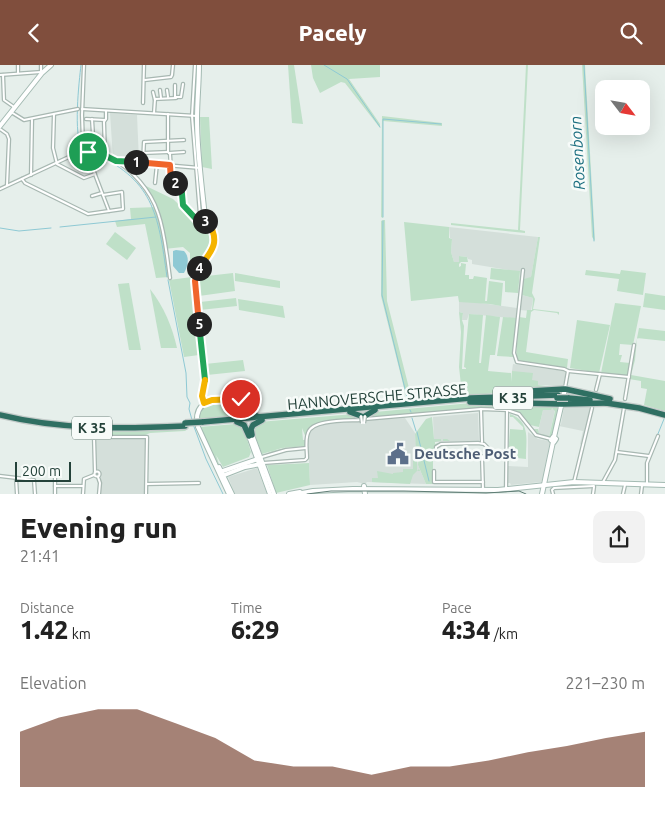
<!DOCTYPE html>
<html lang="en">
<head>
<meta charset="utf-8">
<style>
	:root { --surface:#fff; --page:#f2f2f2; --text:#222; --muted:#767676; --accent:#804e3d }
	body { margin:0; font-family:Ubuntu,sans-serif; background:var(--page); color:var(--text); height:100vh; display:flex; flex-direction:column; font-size:19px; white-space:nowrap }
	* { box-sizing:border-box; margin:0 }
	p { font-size:16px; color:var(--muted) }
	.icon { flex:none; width:28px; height:28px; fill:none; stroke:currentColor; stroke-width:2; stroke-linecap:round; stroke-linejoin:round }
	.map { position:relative; height:429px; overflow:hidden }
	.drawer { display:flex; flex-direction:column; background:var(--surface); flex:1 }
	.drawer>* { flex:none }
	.needle { width:32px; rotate:121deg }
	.buttons { position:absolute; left:595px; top:15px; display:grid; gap:10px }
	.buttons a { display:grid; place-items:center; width:55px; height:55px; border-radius:10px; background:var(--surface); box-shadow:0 5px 20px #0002; font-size:25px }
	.scale { position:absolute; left:15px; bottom:12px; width:56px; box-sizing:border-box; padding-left:5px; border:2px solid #24423a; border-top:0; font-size:14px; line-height:18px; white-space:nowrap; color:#24423a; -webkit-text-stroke:4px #f7fbf9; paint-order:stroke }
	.pin { position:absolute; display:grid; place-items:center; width:42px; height:42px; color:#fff; margin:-21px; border:2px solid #fff; border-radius:50%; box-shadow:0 1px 5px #0007 }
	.km { position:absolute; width:25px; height:25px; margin:-12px; border-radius:50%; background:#222; color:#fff; font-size:14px; line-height:25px; text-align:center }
	.round { display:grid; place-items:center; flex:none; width:52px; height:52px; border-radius:10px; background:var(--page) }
	.overview { display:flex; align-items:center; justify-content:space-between; height:85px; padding:0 20px }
	h1 { font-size:28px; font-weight:800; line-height:38px }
	.metrics { display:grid; grid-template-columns:repeat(3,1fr); gap:8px; height:85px; padding:5px 20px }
	.metrics div { display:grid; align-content:center }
	.metrics b { font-size:25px; font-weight:800 }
	.metrics small { font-size:14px; font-weight:400 }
	.metrics p { font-size:14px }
	.chart { height:140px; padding:10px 20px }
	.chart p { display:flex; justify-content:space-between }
	.chart svg { width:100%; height:90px; margin-top:5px; fill:var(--accent); opacity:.7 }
	header { display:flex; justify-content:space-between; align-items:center; height:65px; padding:0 20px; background:var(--accent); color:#fff; font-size:22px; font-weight:800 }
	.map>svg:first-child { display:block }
</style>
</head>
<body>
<header><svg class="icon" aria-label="back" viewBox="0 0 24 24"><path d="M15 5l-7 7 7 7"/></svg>Pacely<svg class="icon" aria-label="search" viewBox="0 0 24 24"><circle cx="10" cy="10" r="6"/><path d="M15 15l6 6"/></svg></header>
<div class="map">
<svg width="665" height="429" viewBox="0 0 665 429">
	<rect width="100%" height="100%" fill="#e6efeb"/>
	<g fill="#d4dfda">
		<path d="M 110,48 L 137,50 L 139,96 L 113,93 Z"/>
		<path d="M 449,162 L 538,172 L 531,212 L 529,214 L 522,230 L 533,233 L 531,246 L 520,245 L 519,254 L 469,249 L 467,255 L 462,255 L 463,248 L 459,247 L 459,237 L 466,236 L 517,243 L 520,207 L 472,199 L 472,195 L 468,194 L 467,192 L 459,191 L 459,197 L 454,197 L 451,187 L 452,174 L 450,173 Z"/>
		<path d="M 513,299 L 564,306 L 566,308 L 563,321 L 538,320 L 512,306 Z"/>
		<path d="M 576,340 L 591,342 L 582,380 L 580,379 L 583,366 L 559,361 L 561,359 L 564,342 L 568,341 Z"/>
		<path d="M 552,343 L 555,345 L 549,372 L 539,369 L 538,367 L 543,345 Z"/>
		<path d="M 478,348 L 479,376 L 434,377 L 433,352 Z"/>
		<path d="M 405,353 L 415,368 L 418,400 L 426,419 L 367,417 L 365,419 L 357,417 L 310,420 L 308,375 L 311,364 L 324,359 L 361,356 L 361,358 L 365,358 L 365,355 Z"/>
		<path d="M 528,367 L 538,374 L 549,376 L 551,378 L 544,414 L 541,417 L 511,420 L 510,418 L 507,418 L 508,401 L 528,402 Z"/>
		<path d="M 95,370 L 145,370 L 144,429 L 100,429 L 101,412 L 96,401 Z"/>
		<path d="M 257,403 L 267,429 L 235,429 L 228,412 Z"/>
	</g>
	<g fill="#bfe0c8">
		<path d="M 288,0 L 294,0 L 303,59 L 292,58 Z"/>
		<path d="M 311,0 L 380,0 L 380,12 L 349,14 L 380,59 L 380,63 L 345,18 L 341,17 L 320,28 L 313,13 Z"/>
		<path d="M 526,0 L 528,0 L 520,165 L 525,166 L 525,168 L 451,160 L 451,158 L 518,165 Z"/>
		<path d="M 582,0 L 585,0 L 595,176 L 592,172 Z"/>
		<path d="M 382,51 L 442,58 L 442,61 L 383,56 L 383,153 L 381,152 Z"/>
		<path d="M 200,52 L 209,52 L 212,104 L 202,102 Z"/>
		<path d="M 146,121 L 173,134 L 197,157 L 204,157 C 222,186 201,186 193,210 L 187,209 L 190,204 L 190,188 L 183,182 L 164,184 L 169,212 L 156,213 L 145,159 L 117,162 L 115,156 L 131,154 L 130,143 L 158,142 Z"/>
		<path d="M 383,155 L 385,155 L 387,236 L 412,335 L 462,329 L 459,302 L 461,267 L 459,247 L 463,248 L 462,255 L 464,261 L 462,304 L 466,304 L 466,303 L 464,302 L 469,249 L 483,250 L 479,298 L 481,298 L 486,250 L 500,252 L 495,290 L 490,290 L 488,306 L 511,308 L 511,317 L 512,306 L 533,308 L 532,315 L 538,316 L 538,320 L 560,323 L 499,327 L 467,332 L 259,350 L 252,348 L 246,335 C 238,334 208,335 204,333 L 205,299 L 243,295 L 245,306 L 207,310 L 205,333 L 243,332 L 247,334 L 252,347 L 258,349 L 407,335 L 381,231 L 381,156 Z"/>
		<path d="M 404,157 L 449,162 L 449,173 L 452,174 L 451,187 L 454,197 L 459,197 L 459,191 L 467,192 L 468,197 L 461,197 L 459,199 L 459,202 L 461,201 L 461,198 L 466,199 L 465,210 L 469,210 L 469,214 L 473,214 L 474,211 L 487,213 L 485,236 L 487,236 L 489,216 L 503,218 L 501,241 L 490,239 L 459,237 L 458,231 L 411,236 Z"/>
		<path d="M 115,167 L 136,183 L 127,195 L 106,179 Z"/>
		<path d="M 538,172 L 540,172 L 532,228 L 535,234 L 533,244 L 559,247 L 559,250 L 557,248 L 534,245 L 531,247 L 526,287 L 568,294 L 567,303 L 521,298 L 516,293 L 519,252 L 526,253 L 527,245 L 532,245 L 533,233 L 522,230 L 524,214 L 531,212 Z"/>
		<path d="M 491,203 L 520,206 L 518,228 L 505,227 L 505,216 L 490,214 Z"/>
		<path d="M 586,205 L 620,209 L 619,212 L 621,205 L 646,208 L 643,230 L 617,226 L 619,214 L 585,210 Z"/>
		<path d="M 233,208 L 235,226 L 199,231 L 200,237 L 236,233 L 237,241 L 200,245 L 205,288 L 204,288 L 197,217 L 198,212 Z"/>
		<path d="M 235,208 L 280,216 L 280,223 L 235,216 Z"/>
		<path d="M 192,212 L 199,290 L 184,292 L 169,215 Z"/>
		<path d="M 129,218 L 141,285 L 129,285 L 118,219 Z"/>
		<path d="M 150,224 C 164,242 172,261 177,283 L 161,283 Z"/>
		<path d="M 645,228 L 665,231 L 665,245 L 643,242 Z"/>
		<path d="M 238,234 L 283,241 L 285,253 L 239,245 Z"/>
		<path d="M 615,238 L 641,241 L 633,280 L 620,279 L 619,290 L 622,290 L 620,297 L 630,298 L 628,312 L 601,308 Z"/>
		<path d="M 503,252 L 517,253 L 513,292 L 497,291 Z"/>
		<path d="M 577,255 L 610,260 L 599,308 L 570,303 Z"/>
		<path d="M 639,263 L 665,266 L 665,276 L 637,273 L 635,295 L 631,310 L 665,316 L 665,346 L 644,340 L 647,324 L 641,323 L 641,316 L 629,314 Z"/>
		<path d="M 237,335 L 244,337 L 246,344 L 243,350 L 240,352 L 198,355 C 200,334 221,336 237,335 Z"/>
		<path d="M 471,338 L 558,341 L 553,369 L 548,373 C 542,371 536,369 533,364 L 538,364 L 539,369 L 547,370 L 546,371 L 549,372 L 555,346 L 552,343 L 551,345 L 543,345 L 539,362 L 530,360 L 520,348 L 508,343 L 477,343 L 366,353 L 375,347 Z"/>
		<path d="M 354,349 L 361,354 C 344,355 308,351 306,373 L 302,363 L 303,375 L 306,375 L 306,381 L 282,383 L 272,386 L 285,383 L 305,383 L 281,385 L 264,390 L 272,386 L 262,389 L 252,363 L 259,357 Z"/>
		<path d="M 510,349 C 531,356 526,376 526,394 L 508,392 L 510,364 L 523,365 L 523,362 L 513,352 L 510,352 Z"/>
		<path d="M 432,352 L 434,374 L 447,374 L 450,376 L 443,376 L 443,374 L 441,374 L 441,376 L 435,377 L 435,379 L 441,377 L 436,381 L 434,386 L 436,391 L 442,395 L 435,393 L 430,387 L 433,393 L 433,419 L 426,419 L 418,400 L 419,386 L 416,384 L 415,369 L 426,354 Z"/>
		<path d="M 236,359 L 242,360 C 247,369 253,381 251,391 L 252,386 L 246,371 L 251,387 L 249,392 L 223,402 L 216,390 L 220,402 L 199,362 Z"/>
		<path d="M 189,363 L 185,366 L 150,368 L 145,370 L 93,370 L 88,364 Z"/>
		<path d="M 413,386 L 417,387 L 417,406 L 419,404 L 420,406 L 417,406 L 413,410 L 410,419 L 372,417 L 372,413 L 378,413 L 377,406 L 393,409 L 393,408 L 403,407 L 403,404 L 413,404 Z"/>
		<path d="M 309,398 L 310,420 L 276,428 L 267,400 Z"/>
	</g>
	<path fill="#8ec9d4" d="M 176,185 L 184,186 C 190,192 188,201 184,208 L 179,208 L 173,201 L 173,186 Z"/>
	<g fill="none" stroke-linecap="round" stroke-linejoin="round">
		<g stroke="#8ec9d4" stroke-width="1">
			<path d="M 81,0 C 79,17 73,70 82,83"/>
			<path d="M 324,0 L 347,14 L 380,62"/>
			<path d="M 584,0 L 594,176"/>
			<path d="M 89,86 C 154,114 158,148 167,212"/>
			<path d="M 383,152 L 383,54 L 441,59"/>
			<path d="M 383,156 L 382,230 L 408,336"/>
			<path d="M 60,162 L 156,152"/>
			<path d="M 0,163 L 19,166 L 51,163"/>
			<path d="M 168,215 L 186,308 L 187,332 L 190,338 L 189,344 L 192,355"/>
			<path d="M 410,345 L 411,347"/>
			<path d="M 412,353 L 416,366"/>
			<path d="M 193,359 L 206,394 L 223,429"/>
			<path d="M 417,367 L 429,416"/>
			<path d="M 651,386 L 664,354"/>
		</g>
		<g stroke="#a8b8b2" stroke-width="4.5">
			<g id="street">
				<path d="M 195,0 L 192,51 L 200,150 L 199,156"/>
				<path d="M 41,6 L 41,0"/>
				<path d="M 18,8 L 18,0"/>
				<path d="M 0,10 L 41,7"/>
				<path d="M 3,10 L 4,35 L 14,42"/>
				<path d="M 145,15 L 171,12 L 172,10 L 173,0"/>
				<path d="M 175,20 L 175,32 L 181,32 L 183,19"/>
				<path d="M 160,25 L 161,33"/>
				<path d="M 167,25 L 168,32"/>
				<path d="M 153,27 L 155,35"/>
				<path d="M 143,38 L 144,0"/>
				<path d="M 82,44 L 197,51"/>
				<path d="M 11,47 L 24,55 L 78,44"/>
				<path d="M 154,48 L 155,34 L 176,33"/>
				<path d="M 54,49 L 53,83 L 57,99 L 84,113 L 95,109"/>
				<path d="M 168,49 L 168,87 L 170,89 L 172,119"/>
				<path d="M 86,54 L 105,55 L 106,54 L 106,46"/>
				<path d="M 92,54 L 94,85"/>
				<path d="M 105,55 L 104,57 L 105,89"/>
				<path d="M 0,64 L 7,69 L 9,74 L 7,120"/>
				<path d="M 143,88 L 168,87"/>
				<path d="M 169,88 L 184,87"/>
				<path d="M 118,96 L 200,103"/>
				<path d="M 143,97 L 144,77 L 184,75"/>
				<path d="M 31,110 L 32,55"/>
				<path d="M 22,114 L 25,118 L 88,149 L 109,146 L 83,78 L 82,50 L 84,0"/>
				<path d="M 155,118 L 157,99"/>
				<path d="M 171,118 L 181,118 L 182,138 L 199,156 L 206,155"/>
				<path d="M 0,124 L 86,84 C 94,84 103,89 111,93 C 131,103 151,126 158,148 C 165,168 167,192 170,213"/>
				<path d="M 103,130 L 122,127 L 123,144 L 109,146"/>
				<path d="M 92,131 L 102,128"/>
				<path d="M 523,205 L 514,288 L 517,297 L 564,304 L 568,306 L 629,312"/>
				<path d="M 565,323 L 568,306"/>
				<path d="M 596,325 L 600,309"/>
				<path d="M 625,334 L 634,280"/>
				<path d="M 481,344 L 482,377"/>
				<path d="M 365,354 L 481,344 L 507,345 L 519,349 L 536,370 L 551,374"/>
				<path d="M 478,378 L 484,379 L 488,383 L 488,387 L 486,391 L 441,392 L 436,387 L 436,382 L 441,379 Z"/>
				<path d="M 617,387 L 649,391"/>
				<path d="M 262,392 L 286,385 L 306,383"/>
				<path d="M 482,392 L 483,424"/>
				<path d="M 263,398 L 305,395 L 307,393 C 307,385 305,375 308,368 C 312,354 348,356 361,355"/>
				<path d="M 434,406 L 434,417 L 483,417"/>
				<circle cx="97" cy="409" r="2.5"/>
				<path d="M 95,407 L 94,372 L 147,372 L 146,429"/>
				<path d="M 55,408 L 55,429"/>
				<path d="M 0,411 L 34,415 L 35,429"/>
				<path d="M 98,412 L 100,418 L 99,429"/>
				<path d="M 16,413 L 17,429"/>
				<path d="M 574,417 L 592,343"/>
				<path d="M 603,417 L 615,395 L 624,343"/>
				<path d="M 147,419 L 199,418"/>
				<path d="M 647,419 L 647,398 L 658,371"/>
				<path d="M 55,421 L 83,421"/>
				<path d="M 506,425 L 507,345"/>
				<path d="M 83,429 L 84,414 L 94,410"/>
				<path d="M 553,429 L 552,425 L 554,423 L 594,421"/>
				<path d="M 593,429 L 594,422"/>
				<path d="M 623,429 L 625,420"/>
				<path d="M 641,429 L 642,421"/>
			</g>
		</g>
		<g stroke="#a4bbb3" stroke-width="6">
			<g id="secondary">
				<path d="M 199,0 C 199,18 197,36 197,54 C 197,84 201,114 204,143 C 205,155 215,163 215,176 C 214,192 197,200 195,217 L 205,316 L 202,331 L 204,338"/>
				<path d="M 0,61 L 42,8 L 51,0"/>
				<path d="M 197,356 C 196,337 211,335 226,334 C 231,334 237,332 242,334 C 246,336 246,337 247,340"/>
				<path d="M 198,362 L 229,429"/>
				<path d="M 252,370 L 274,429"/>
				<path d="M 249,371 L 270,429"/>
				<path d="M 553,372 L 556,374 L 554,377 L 551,375 Z"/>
				<path d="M 554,372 L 565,324"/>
				<path d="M 219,402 L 232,429"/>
				<path d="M 220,407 L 258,394"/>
				<path d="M 222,411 L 245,402 L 261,399"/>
				<path d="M 364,421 L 365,429"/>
				<path d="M 289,429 L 300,427"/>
				<path d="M 297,429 L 313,426 L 353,424 L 498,425 L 574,417 L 665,420"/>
				<path d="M 542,429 L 553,377"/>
			</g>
		</g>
		<g stroke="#c2cac8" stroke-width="8">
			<g id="highway">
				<path d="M 530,326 L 565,324 L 610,334"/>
				<path d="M 568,333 L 590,335"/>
				<path d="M 470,337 L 562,339 L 608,338"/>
				<path d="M 606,338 L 639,343 L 665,350"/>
				<path d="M 247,340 L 250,348 L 257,351"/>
				<path d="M 350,347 L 361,351"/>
				<path d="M 0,350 C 61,365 123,364 185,361"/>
				<path d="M 365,351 L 375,345"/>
				<path d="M 202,357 L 471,333 L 558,330"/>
				<path d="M 237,357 L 244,360 L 249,371"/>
				<path d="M 252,370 L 251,364 L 253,360 L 262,355"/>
			</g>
		</g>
		<use href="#street" stroke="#fff" stroke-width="2"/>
		<use href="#secondary" stroke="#fff" stroke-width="4"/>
		<use href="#highway" stroke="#2f6f62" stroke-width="5.5"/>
		<path stroke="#5f7d75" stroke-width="1" d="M 307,429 L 331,426 L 404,426 L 486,428 L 519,426 L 526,429"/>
		<g stroke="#a8b8b2" stroke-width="4.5" stroke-linecap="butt">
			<g id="street-bridge">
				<path d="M 361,351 L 362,358"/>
				<path d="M 364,358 L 365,351"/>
			</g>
		</g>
		<g stroke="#c2cac8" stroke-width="8" stroke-linecap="butt">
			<g id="highway-bridge">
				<path d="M 557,333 L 568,333"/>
				<path d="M 185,358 L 202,357"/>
			</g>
		</g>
		<use href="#street-bridge" stroke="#fff" stroke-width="2"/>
		<use href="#highway-bridge" stroke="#2f6f62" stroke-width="5.5"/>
	</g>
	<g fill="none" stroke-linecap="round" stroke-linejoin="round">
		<g stroke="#fff" stroke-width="10">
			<path id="split-1" d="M 88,87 L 86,84 L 94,85 L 116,96 L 136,97"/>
		</g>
		<g stroke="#fff" stroke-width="10">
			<path id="split-2" d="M 136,97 L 170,100 L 171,118 L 175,118"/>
		</g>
		<g stroke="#fff" stroke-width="10">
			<path id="split-3" d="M 175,118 L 181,118 L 183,140 L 197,155 L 205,156"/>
		</g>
		<g stroke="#fff" stroke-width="10">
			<path id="split-4" d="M 199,203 C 213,185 221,176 207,155 L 205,156"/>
		</g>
		<g stroke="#fff" stroke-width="10">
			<path id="split-5" d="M 199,259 L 195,216 L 199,203"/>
		</g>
		<g stroke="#fff" stroke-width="10">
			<path id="split-6" d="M 199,259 L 205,315"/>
		</g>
		<g stroke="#fff" stroke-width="10">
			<path id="split-7" d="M 205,315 L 202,331 L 204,338 L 212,335 L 241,334"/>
		</g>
		<use href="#split-1" stroke="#22a559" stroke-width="6"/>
		<use href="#split-2" stroke="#f0652b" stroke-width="6"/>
		<use href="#split-3" stroke="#22a559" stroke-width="6"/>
		<use href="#split-4" stroke="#f5b400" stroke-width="6"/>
		<use href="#split-5" stroke="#f0652b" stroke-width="6"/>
		<use href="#split-6" stroke="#22a559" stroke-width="6"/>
		<use href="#split-7" stroke="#f5b400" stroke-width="6"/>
	</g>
	<defs>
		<g id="civic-bare" transform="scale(1.725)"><path d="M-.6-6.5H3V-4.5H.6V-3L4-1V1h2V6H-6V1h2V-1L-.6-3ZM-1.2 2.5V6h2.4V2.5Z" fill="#5c6f8a" stroke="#f7fbf9" stroke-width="2.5" paint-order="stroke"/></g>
	</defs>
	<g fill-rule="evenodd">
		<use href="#civic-bare" x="398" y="389"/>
	</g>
	<g text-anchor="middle" stroke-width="5" stroke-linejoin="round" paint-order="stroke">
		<g fill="#f7fbf9" stroke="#637a73" stroke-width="1">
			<rect x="493" y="321.5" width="40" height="23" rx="4"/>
			<rect x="72" y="351.5" width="40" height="23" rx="4"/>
		</g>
		<g font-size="14" font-weight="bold" fill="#24423a">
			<text x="513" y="338">K 35</text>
			<text x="92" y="368">K 35</text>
		</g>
		<g font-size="15" fill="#24423a" stroke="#f7fbf9">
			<text transform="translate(377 332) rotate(-5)" y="5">HANNOVERSCHE STRASSE</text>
		</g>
		<g font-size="15" font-weight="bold" fill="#4e5e75" stroke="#f7fbf9" text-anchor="start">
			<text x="414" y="394">Deutsche Post</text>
		</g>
		<g font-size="16" font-style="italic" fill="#1c6f80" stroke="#f7fbf9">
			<text transform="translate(577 88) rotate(-93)" y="6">Rosenborn</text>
		</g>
	</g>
</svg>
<div class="buttons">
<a><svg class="needle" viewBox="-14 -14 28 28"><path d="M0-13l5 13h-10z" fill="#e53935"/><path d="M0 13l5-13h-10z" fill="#767676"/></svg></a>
</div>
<div class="scale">200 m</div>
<div class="pin" style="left:88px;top:87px;background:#1e9e55"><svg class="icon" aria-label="arrive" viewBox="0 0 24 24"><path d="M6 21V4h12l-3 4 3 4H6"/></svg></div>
<div class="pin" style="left:241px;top:334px;background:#d93025"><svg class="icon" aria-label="check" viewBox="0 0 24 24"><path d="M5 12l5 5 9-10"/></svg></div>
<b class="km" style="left:136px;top:97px">1</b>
<b class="km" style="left:175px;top:118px">2</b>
<b class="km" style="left:205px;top:156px">3</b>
<b class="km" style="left:199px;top:203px">4</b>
<b class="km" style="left:199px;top:259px">5</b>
</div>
<section class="drawer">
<div class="overview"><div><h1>Evening run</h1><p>21:41</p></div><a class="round"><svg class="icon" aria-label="share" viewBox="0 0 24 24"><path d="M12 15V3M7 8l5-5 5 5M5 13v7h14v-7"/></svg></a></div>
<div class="metrics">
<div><p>Distance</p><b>1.42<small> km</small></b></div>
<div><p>Time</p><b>6:29</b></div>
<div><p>Pace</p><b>4:34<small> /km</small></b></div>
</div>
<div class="chart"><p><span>Elevation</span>221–230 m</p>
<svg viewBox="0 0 160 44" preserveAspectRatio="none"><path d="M0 44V17L10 10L20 6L30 6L40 13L50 20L60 31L70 34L80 34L90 38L100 34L110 34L120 31L130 27L140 24L150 20L160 17V44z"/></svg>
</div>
</section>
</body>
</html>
